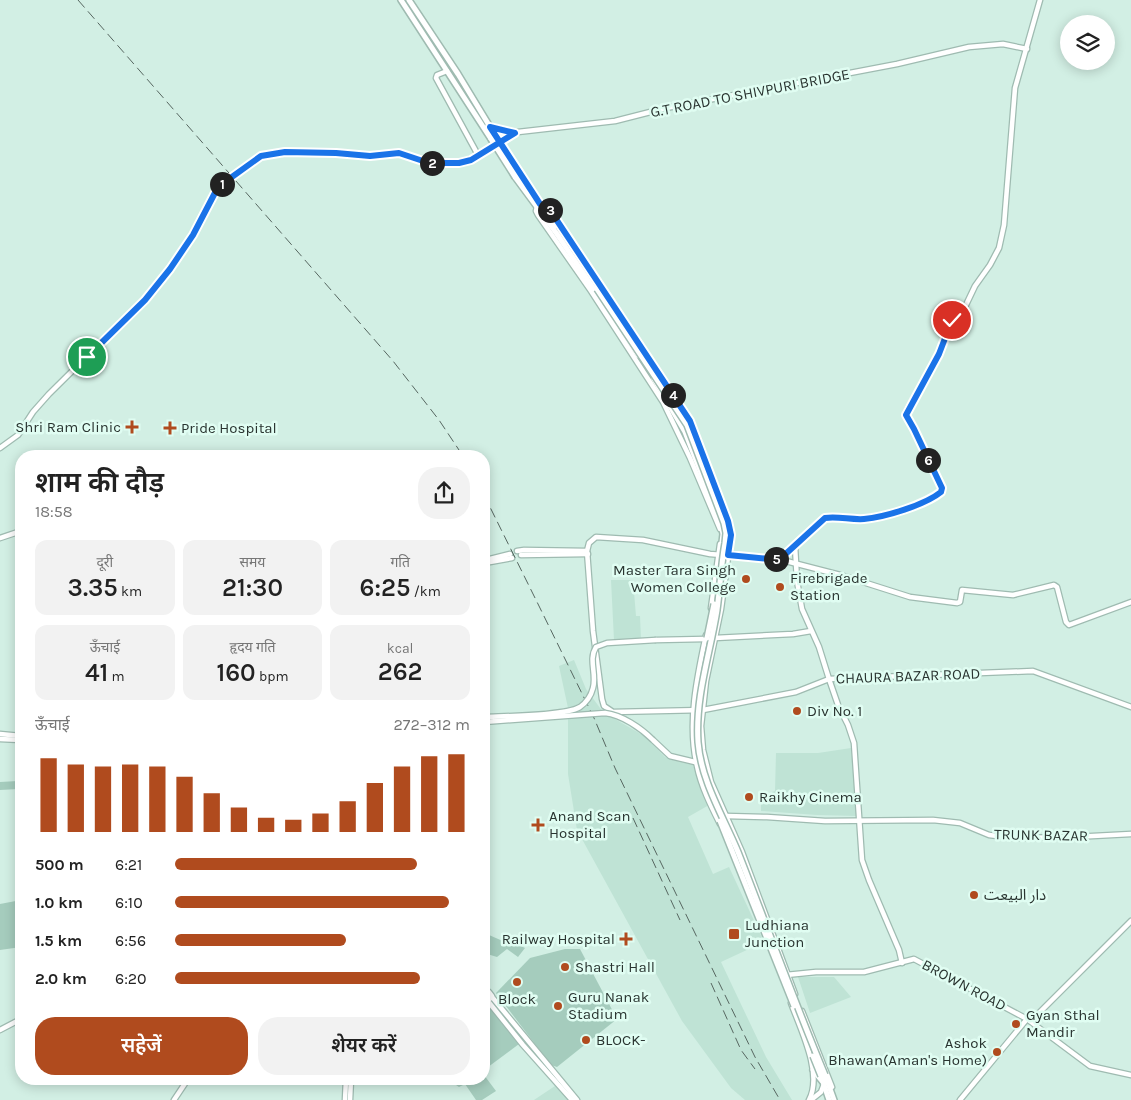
<!DOCTYPE html>
<html lang="hi">
<head>
<meta charset="utf-8">
<style>
	:root { --surface:#fff; --page:#f2f2f2; --text:#222; --muted:#767676; --accent:#b04b1e }
	body { margin:0; font-family:Karla,"Noto Sans Arabic","Noto Sans Devanagari",sans-serif; background:var(--page); color:var(--text); height:100vh; display:flex; flex-direction:column; font-size:19px; white-space:nowrap }
	* { box-sizing:border-box; margin:0 }
	p { font-size:16px; color:var(--muted) }
	.icon { flex:none; width:28px; height:28px; fill:none; stroke:currentColor; stroke-width:2; stroke-linecap:round; stroke-linejoin:round }
	.map { position:relative; flex:1; overflow:hidden }
	.details { position:absolute; left:15px; top:450px; width:475px; height:635px; display:flex; flex-direction:column; background:var(--surface); border-radius:20px; box-shadow:0 2px 12px #0003 }
	.details>* { flex:none }
	.controls { position:absolute; left:1060px; top:15px; display:grid; gap:10px }
	.controls a { display:grid; place-items:center; width:55px; height:55px; border-radius:50%; background:var(--surface); box-shadow:0 2px 12px #0003; font-size:25px }
	.pin { position:absolute; display:grid; place-items:center; width:42px; height:42px; color:#fff; margin:-21px; border:2px solid #fff; border-radius:50%; box-shadow:0 1px 5px #0007 }
	.km { position:absolute; width:25px; height:25px; margin:-12px; border-radius:50%; background:#222; color:#fff; font-size:14px; line-height:25px; text-align:center }
	.round { display:grid; place-items:center; flex:none; width:52px; height:52px; border-radius:20px; background:var(--page) }
	.headline { display:flex; align-items:center; justify-content:space-between; height:85px; padding:0 20px }
	h1 { font-size:28px; font-weight:600; line-height:38px }
	.stats { display:grid; grid-template-columns:repeat(3,1fr); gap:8px; height:85px; padding:5px 20px }
	.stats div { display:grid; align-content:center; border-radius:12px; background:var(--page); text-align:center }
	.stats b { font-size:25px; font-weight:600 }
	.stats small { font-size:14px; font-weight:400 }
	.stats p { font-size:14px }
	.chart { height:140px; padding:10px 20px }
	.chart p { display:flex; justify-content:space-between }
	.chart svg { width:100%; height:90px; margin-top:5px; stroke:var(--accent); stroke-width:6 }
	.primary-button { display:flex; gap:10px; margin-top:auto; padding:10px 20px }
	.primary-button a { flex:1; height:58px; border-radius:20px; background:var(--accent); color:#fff; font-size:20px; font-weight:600; line-height:58px; text-align:center }
	.primary-button a+a { background:var(--page); color:var(--text) }
	ul { padding:0 20px; list-style:none; font-size:16px }
	li { display:grid; grid-template-columns:80px 60px 1fr; align-items:center; height:38px }
	li i { height:12px; border-radius:6px; background:var(--accent) }
	.map>svg:first-child { display:block }
</style>
</head>
<body>
<div class="map">
<svg width="1131" height="1100" viewBox="0 0 1131 1100">
	<rect width="100%" height="100%" fill="#d2efe4"/>
	<g fill="#bfe3d5">
		<path d="M 611,580 L 633,580 L 636,616 L 640,616 L 641,640 L 614,640 Z"/>
		<path d="M 574,660 L 586,689 L 603,712 L 646,737 L 665,757 L 693,765 L 709,805 L 688,817 L 713,874 L 729,867 L 764,942 L 721,962 L 766,1057 L 792,1100 L 745,1100 L 731,1088 L 682,1021 L 577,830 L 568,774 L 568,708 L 559,666 Z"/>
		<path d="M 851,748 L 857,816 L 817,815 L 761,811 L 761,802 L 771,803 L 772,792 L 775,791 L 776,753 L 818,753 Z"/>
		<path d="M 798,977 L 834,977 L 851,997 L 810,1013 Z"/>
		<path d="M 555,1086 L 568,1100 L 534,1100 Z"/>
	</g>
	<g fill="#a5ccbd">
		<path d="M 18,781 L 18,789 L 0,790 L 0,782 Z"/>
		<path d="M 21,900 L 21,947 L 0,950 L 0,904 Z"/>
		<path d="M 489,935 L 505,942 L 507,939 L 525,948 L 518,957 L 507,949 L 497,957 L 484,953 L 484,938 Z"/>
		<path d="M 565,949 L 580,949 L 617,1019 L 557,1067 L 551,1065 L 496,993 L 530,958 Z"/>
		<path d="M 484,1001 L 519,1044 L 484,1070 Z"/>
		<path d="M 484,1075 L 496,1091 L 482,1100 L 476,1100 L 465,1084 L 459,1087 L 447,1079 L 484,1079 Z"/>
	</g>
	<g fill="none" stroke-linecap="round" stroke-linejoin="round">
		<g stroke="#9fbbb1" stroke-width="7">
			<g id="secondary">
				<path d="M 447,71 L 437,75 L 436,78 L 478,155"/>
				<path d="M 540,204 L 548,207 L 690,421 L 728,521 L 731,535 L 721,609 L 706,681 L 701,726 L 703,750 L 711,782 L 742,852 L 795,994"/>
				<path d="M 537,206 L 536,211 L 538,215 L 591,291 L 663,402 L 690,458 L 720,529"/>
				<path d="M 0,448 L 18,435 L 33,412 L 49,394 L 153,291 L 170,269 L 193,235 L 218,187 L 264,155 L 301,152 L 336,153 L 370,156 L 399,153 L 429,163 L 459,163 L 471,160 L 518,132 L 615,121 L 666,108 L 897,64 L 969,47 L 1003,44 L 1027,49"/>
				<path d="M 0,538 L 21,531"/>
				<path d="M 795,546 L 797,581 L 802,609 L 819,647 L 829,679 L 838,705 L 848,725 L 854,743 L 862,860 L 869,880 L 899,950 L 902,963"/>
				<path d="M 517,551 L 524,550 L 587,551"/>
				<path d="M 521,555 L 588,554"/>
				<path d="M 484,559 L 490,562 L 512,558"/>
				<path d="M 486,560 L 510,554"/>
				<path d="M 779,560 L 825,518 C 838,516 851,520 864,519 C 885,517 925,505 941,492 L 941,488 L 914,429 L 906,417 L 906,412 L 939,354 L 952,320 L 965,307 L 975,286 L 990,265 L 999,248 L 1004,225 L 1015,88 L 1040,0"/>
				<path d="M 1131,602 L 1069,625 L 1066,622 L 1057,587 L 1054,585 L 1013,595 L 962,590 L 960,602 L 957,603 L 910,597 L 844,576 L 782,560 L 710,554 L 643,540 L 596,537 L 589,543 L 587,551 L 593,631 L 602,699 L 604,706 L 613,712 L 703,710 L 796,692 L 829,679 L 1033,671 L 1131,707"/>
				<path d="M 711,608 L 720,544"/>
				<path d="M 706,635 C 697,677 687,723 697,766 C 701,786 711,806 720,824"/>
				<path d="M 715,638 L 793,634 L 811,631"/>
				<path d="M 656,640 L 705,639"/>
				<path d="M 0,734 L 21,736"/>
				<path d="M 19,735 L 21,783"/>
				<path d="M 0,739 L 21,740"/>
				<path d="M 653,740 L 670,756 L 699,763"/>
				<path d="M 726,816 L 767,817 L 825,821 L 933,820 L 960,823 L 989,835 L 1014,838 L 1074,837 L 1131,834"/>
				<path d="M 786,975 L 816,972 L 864,972 L 914,959 L 1027,1019 L 1090,1066 L 1131,1075"/>
				<path d="M 484,994 L 489,992 L 492,996 L 489,1000 L 484,998"/>
				<path d="M 492,997 L 577,1100"/>
				<path d="M 487,1000 L 523,1045 L 572,1100"/>
				<path d="M 791,1003 C 801,1030 823,1074 809,1100"/>
				<path d="M 802,1011 L 832,1087"/>
				<path d="M 1031,1021 L 1131,921"/>
				<path d="M 0,1030 L 21,1019"/>
				<path d="M 174,1100 L 188,1079"/>
				<path d="M 345,1100 L 346,1079"/>
				<path d="M 350,1100 L 351,1079"/>
				<path d="M 811,1100 L 821,1092 L 824,1084"/>
				<path d="M 960,1100 L 1027,1019"/>
			</g>
		</g>
		<g stroke="#9fbbb1" stroke-width="8">
			<g id="primary">
				<path d="M 401,0 L 491,139"/>
				<path d="M 409,0 L 458,74 L 495,135"/>
				<path d="M 490,127 L 515,133"/>
				<path d="M 520,175 L 555,226"/>
				<path d="M 515,177 L 557,234 L 638,355"/>
				<path d="M 654,379 L 685,432 L 721,524 L 723,534 L 721,550"/>
				<path d="M 813,1070 L 822,1081"/>
				<path d="M 825,1075 L 834,1100"/>
				<path d="M 821,1076 L 829,1100"/>
			</g>
		</g>
		<use href="#secondary" stroke="#fff" stroke-width="4.5"/>
		<use href="#primary" stroke="#fff" stroke-width="5"/>
		<g stroke="#576761" stroke-width="1" stroke-dasharray="10 5" stroke-linecap="butt">
			<path d="M 78,0 L 393,361 L 439,420 L 463,456"/>
			<path d="M 484,495 L 539,606 L 594,718 L 615,768 L 755,1057 L 780,1100"/>
			<path d="M 633,818 L 680,920"/>
			<path d="M 711,983 L 741,1050 L 755,1069"/>
		</g>
		<g stroke="#9fbbb1" stroke-width="7" stroke-linecap="butt">
			<g id="secondary-bridge">
				<path d="M 484,717 C 504,716 565,716 580,707 C 587,702 591,696 593,688 C 597,674 588,660 596,647 L 607,643 L 656,640"/>
				<path d="M 484,722 L 605,713 C 622,715 641,728 653,740"/>
			</g>
		</g>
		<g stroke="#9fbbb1" stroke-width="8" stroke-linecap="butt">
			<g id="primary-bridge">
				<path d="M 495,135 L 520,175"/>
				<path d="M 491,139 L 515,177"/>
				<path d="M 597,289 L 687,425 L 724,523 L 726,533 L 725,543 C 721,565 720,588 717,610 C 710,654 695,697 698,742 C 701,781 723,816 738,852 C 767,926 794,1001 825,1075"/>
				<path d="M 707,638 L 714,604"/>
				<path d="M 720,821 L 794,1006"/>
				<path d="M 813,1056 L 821,1076"/>
			</g>
		</g>
		<use href="#secondary-bridge" stroke="#fff" stroke-width="4.5"/>
		<use href="#primary-bridge" stroke="#fff" stroke-width="5"/>
	</g>
	<g fill="none" stroke-linecap="round" stroke-linejoin="round">
		<g stroke="#fff" stroke-width="10">
			<path id="route" d="M 87,357 L 145,300 L 170,269 L 193,235 L 218,187 L 261,156 L 285,152 L 336,153 L 370,156 L 399,153 L 429,163 L 459,163 L 471,160 L 515,133 L 490,127 L 540,204 L 548,207 L 690,421 L 728,521 L 731,535 L 728,555 L 779,560 L 825,518 C 838,516 851,520 864,519 C 885,517 925,505 941,492 L 942,488 L 914,429 L 906,415 L 939,354 L 952,320"/>
		</g>
		<use href="#route" stroke="#1a73e8" stroke-width="6"/>
	</g>
	<g fill="#b04b1e" stroke="#e0fdf2" stroke-width="2">
		<path d="M129.5 419.5h5v5h5v5h-5v5h-5v-5h-5v-5h5z"/>
		<path d="M167.5 420.5h5v5h5v5h-5v5h-5v-5h-5v-5h5z"/>
		<circle cx="746" cy="579" r="5"/>
		<circle cx="780" cy="587" r="5"/>
		<circle cx="797" cy="711" r="5"/>
		<circle cx="749" cy="797" r="5"/>
		<path d="M535.5 817.5h5v5h5v5h-5v5h-5v-5h-5v-5h5z"/>
		<circle cx="974" cy="895" r="5"/>
		<rect x="728" y="928" width="12" height="12" rx="2.5"/>
		<path d="M623.5 931.5h5v5h5v5h-5v5h-5v-5h-5v-5h5z"/>
		<circle cx="565" cy="967" r="5"/>
		<circle cx="517" cy="982" r="5"/>
		<circle cx="558" cy="1006" r="5"/>
		<circle cx="1016" cy="1024" r="5"/>
		<circle cx="586" cy="1040" r="5"/>
		<circle cx="997" cy="1052" r="5"/>
	</g>
	<g text-anchor="middle" stroke-width="5" stroke-linejoin="round" paint-order="stroke">
		<g font-size="15" fill="#293430" stroke="#e0fdf2">
			<text transform="translate(750 93) rotate(-11)" y="5">G.T ROAD TO SHIVPURI BRIDGE</text>
			<text transform="translate(908 676) rotate(-2)" y="5">CHAURA BAZAR ROAD</text>
			<text transform="translate(1041 835) rotate(1)" y="5">TRUNK BAZAR</text>
			<text transform="translate(964 985) rotate(28)" y="5">BROWN ROAD</text>
		</g>
		<g font-size="15" fill="#293430" stroke="#e0fdf2" text-anchor="start">
			<text x="121" y="432" text-anchor="end">Shri Ram Clinic</text>
			<text x="181" y="433">Pride Hospital</text>
			<text x="736" y="575" text-anchor="end">Master Tara Singh<tspan x="736" dy="17">Women College</tspan></text>
			<text x="790" y="583">Firebrigade<tspan x="790" dy="17">Station</tspan></text>
			<text x="807" y="716">Div No. 1</text>
			<text x="759" y="802">Raikhy Cinema</text>
			<text x="549" y="821">Anand Scan<tspan x="549" dy="17">Hospital</tspan></text>
			<text x="984" y="900">دار البیعت</text>
			<text x="745" y="930">Ludhiana<tspan x="745" dy="17">Junction</tspan></text>
			<text x="615" y="944" text-anchor="end">Railway Hospital</text>
			<text x="575" y="972">Shastri Hall</text>
			<text x="568" y="1002">Guru Nanak<tspan x="568" dy="17">Stadium</tspan></text>
			<text x="517" y="1004" text-anchor="middle">Block</text>
			<text x="1026" y="1020">Gyan Sthal<tspan x="1026" dy="17">Mandir</tspan></text>
			<text x="596" y="1045">BLOCK-</text>
			<text x="987" y="1048" text-anchor="end">Ashok<tspan x="987" dy="17">Bhawan(Aman's Home)</tspan></text>
		</g>
	</g>
</svg>
<div class="controls">
<a><svg class="icon" aria-label="layers" viewBox="0 0 24 24"><path d="M12 4l9 5-9 5-9-5zM3 14l9 5 9-5"/></svg></a>
</div>
<div class="pin" style="left:87px;top:357px;background:#1e9e55"><svg class="icon" aria-label="arrive" viewBox="0 0 24 24"><path d="M6 21V4h12l-3 4 3 4H6"/></svg></div>
<div class="pin" style="left:952px;top:320px;background:#d93025"><svg class="icon" aria-label="check" viewBox="0 0 24 24"><path d="M5 12l5 5 9-10"/></svg></div>
<b class="km" style="left:222px;top:184px">1</b>
<b class="km" style="left:432px;top:163px">2</b>
<b class="km" style="left:550px;top:210px">3</b>
<b class="km" style="left:673px;top:395px">4</b>
<b class="km" style="left:776px;top:559px">5</b>
<b class="km" style="left:928px;top:460px">6</b>
<section class="details">
<div class="headline"><div><h1>शाम की दौड़</h1><p>18:58</p></div><a class="round"><svg class="icon" aria-label="share" viewBox="0 0 24 24"><path d="M12 15V3M7 8l5-5 5 5M5 13v7h14v-7"/></svg></a></div>
<div class="stats">
<div><p>दूरी</p><b>3.35<small> km</small></b></div>
<div><p>समय</p><b>21:30</b></div>
<div><p>गति</p><b>6:25<small> /km</small></b></div>
</div>
<div class="stats">
<div><p>ऊँचाई</p><b>41<small> m</small></b></div>
<div><p>हृदय गति</p><b>160<small> bpm</small></b></div>
<div><p>kcal</p><b>262</b></div>
</div>
<div class="chart"><p><span>ऊँचाई</span>272–312 m</p>
<svg viewBox="0 0 160 44" preserveAspectRatio="none"><path d="M5 44V8M15 44V11M25 44V12M35 44V11M45 44V12M55 44V17M65 44V25M75 44V32M85 44V37M95 44V38M105 44V35M115 44V29M125 44V20M135 44V12M145 44V7M155 44V6"/></svg>
</div>
<ul>
<li><b>500 m</b>6:21<i style="width:82%"></i></li>
<li><b>1.0 km</b>6:10<i style="width:93%"></i></li>
<li><b>1.5 km</b>6:56<i style="width:58%"></i></li>
<li><b>2.0 km</b>6:20<i style="width:83%"></i></li>
</ul>
<div class="primary-button"><a>सहेजें</a><a>शेयर करें</a></div>
</section>
</div>
</body>
</html>
